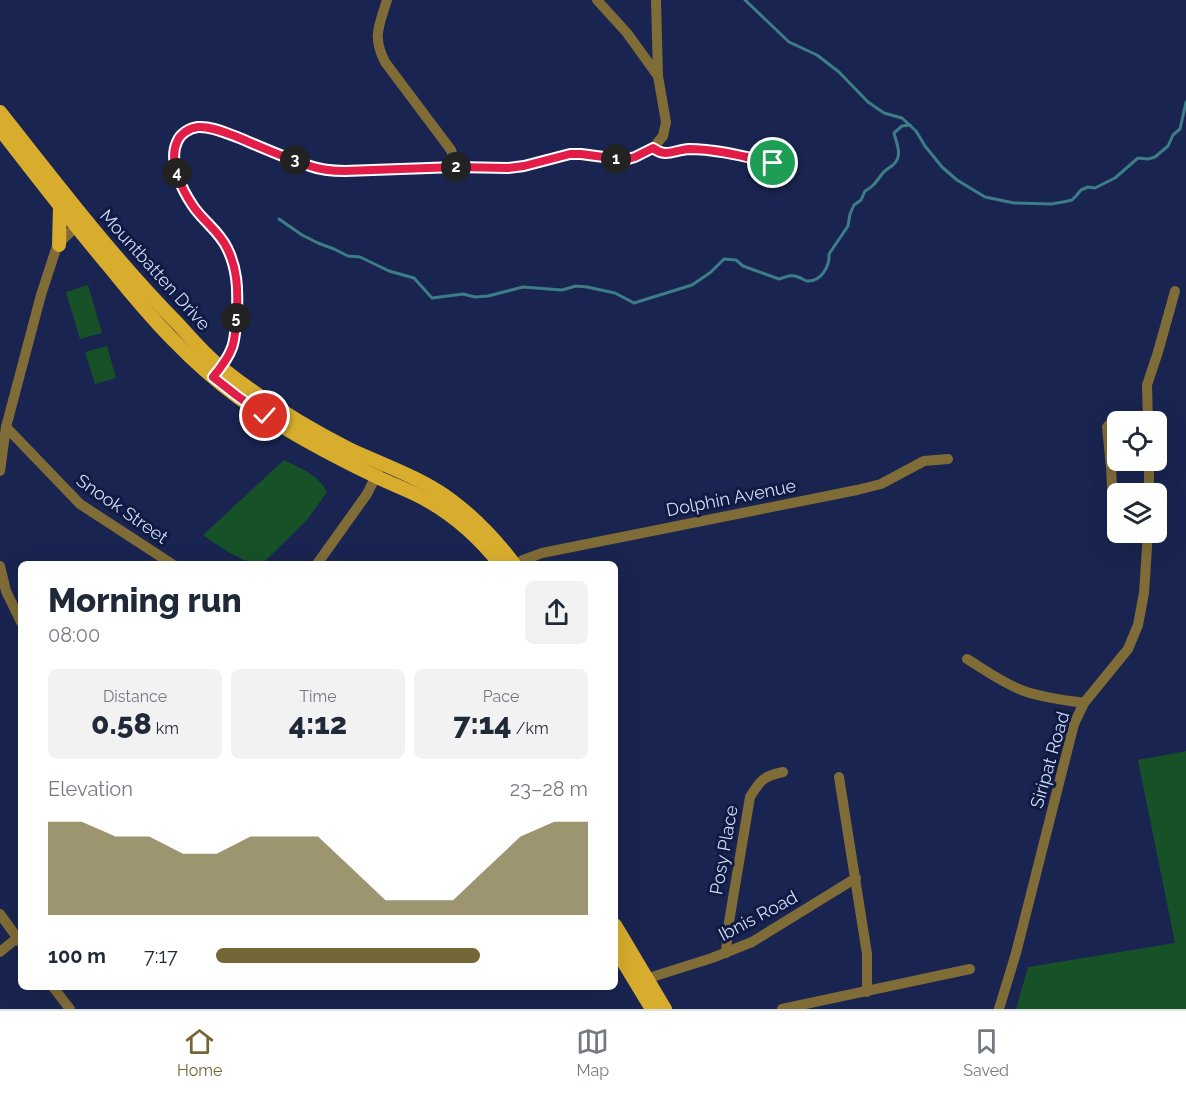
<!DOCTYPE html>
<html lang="en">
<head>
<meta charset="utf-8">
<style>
	:root { --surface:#fff; --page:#f2f2f3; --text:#1f2937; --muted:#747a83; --line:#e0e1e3; --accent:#746735 }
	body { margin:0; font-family:Raleway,sans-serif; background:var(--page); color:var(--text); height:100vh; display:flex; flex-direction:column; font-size:22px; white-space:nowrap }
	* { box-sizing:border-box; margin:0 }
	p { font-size:20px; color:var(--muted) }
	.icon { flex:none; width:33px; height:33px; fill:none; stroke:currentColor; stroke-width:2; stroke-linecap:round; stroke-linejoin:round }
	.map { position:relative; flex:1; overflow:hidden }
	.panel { position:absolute; left:18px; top:561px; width:600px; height:429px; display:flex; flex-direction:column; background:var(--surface); border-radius:9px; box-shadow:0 6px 24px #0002 }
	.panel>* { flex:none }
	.buttons { position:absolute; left:1107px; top:411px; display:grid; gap:12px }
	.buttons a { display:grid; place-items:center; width:60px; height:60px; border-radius:9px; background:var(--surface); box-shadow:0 6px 24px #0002; font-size:30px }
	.pin { position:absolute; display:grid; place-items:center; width:51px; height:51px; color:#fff; margin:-26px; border:3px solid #fff; border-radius:50%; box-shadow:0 2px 6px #0007 }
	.km { position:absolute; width:30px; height:30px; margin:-15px; border-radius:50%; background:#222; color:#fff; font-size:16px; line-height:30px; text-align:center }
	.round { display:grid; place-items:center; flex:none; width:63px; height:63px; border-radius:9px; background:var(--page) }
	.headline { display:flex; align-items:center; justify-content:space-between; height:102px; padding:0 30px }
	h1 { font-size:33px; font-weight:800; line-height:45px }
	.metrics { display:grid; grid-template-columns:repeat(3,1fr); gap:9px; height:102px; padding:6px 30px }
	.metrics div { display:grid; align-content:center; border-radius:9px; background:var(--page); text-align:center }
	.metrics b { font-size:30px; font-weight:800 }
	.metrics small { font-size:16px; font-weight:400 }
	.metrics p { font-size:16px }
	.chart { height:168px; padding:12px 30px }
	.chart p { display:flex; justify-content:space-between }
	.chart svg { width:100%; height:108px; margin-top:6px; fill:var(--accent); opacity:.7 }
	ul { padding:0 30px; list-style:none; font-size:20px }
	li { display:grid; grid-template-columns:96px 72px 1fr; align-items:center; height:45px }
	li i { height:15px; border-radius:8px; background:var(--accent) }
	.tab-bar { display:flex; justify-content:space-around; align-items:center; height:84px; border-top:2px solid var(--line); background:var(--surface); font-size:16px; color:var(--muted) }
	.tab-bar a { display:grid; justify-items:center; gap:3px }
	.tab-bar .on { color:var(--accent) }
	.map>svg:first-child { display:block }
</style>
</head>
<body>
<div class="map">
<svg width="1186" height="1009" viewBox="0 0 1186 1009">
	<rect width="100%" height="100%" fill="#192550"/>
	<g fill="#175127">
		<path d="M 88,285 L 102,333 L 80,339 L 66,292 Z"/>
		<path d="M 107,346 L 116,378 L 95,384 L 85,352 Z"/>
		<path d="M 284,460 C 301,469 318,474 327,492 L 307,520 L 263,563 C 247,567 216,544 203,535 Z"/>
		<path d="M 1186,751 L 1186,1009 L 1016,1009 L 1028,967 L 1175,943 L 1138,760 Z"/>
	</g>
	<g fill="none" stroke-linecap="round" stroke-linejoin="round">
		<g stroke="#3c7d87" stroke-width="3">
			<path d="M 745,0 L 789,42 L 817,55 L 839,72 L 868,102 L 884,113 L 902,118 L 916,131 L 925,146 L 942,167 L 957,180 L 985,197 L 1014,203 L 1051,204 L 1063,202 L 1072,200 L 1076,196 L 1081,190 L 1088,187 L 1095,188 L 1115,178 L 1138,158 L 1148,159 L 1155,157 L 1168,146 L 1173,135 L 1180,129 L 1186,102"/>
			<path d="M 279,219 L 302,235 L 318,243 L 334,249 L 348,256 L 360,257 L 389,271 L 414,278 L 432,298 L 463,294 L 475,297 L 488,296 L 523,287 L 562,290 L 576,286 L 587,287 L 615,293 L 634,303 L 692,285 L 711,272 L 724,259 L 736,260 L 743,266 L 779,279 C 786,277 791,274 798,277 C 802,278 803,280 807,281 C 821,282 830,266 829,254 L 848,226 L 850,214 L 854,205 L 861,200 L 865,191 C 873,187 876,182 882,174 C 884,171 889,168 893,165 C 903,156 897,145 894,133 L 902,126 L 910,125"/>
		</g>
		<g stroke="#806c37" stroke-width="10">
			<path d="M 387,0 C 379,26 372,37 385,62 L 451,150 L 456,167"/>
			<path d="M 597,0 L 627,33 L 658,76"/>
			<path d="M 653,148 C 666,158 674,150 689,149 C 717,149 746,157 773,163"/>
			<path d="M 216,373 C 234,353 235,342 236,315 C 237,292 238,270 227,248 C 220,231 203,221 193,206 C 182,190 168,161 177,142 C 180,134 189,128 198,127 C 211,126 226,133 237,137 C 261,147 285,158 310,166 C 321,169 333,171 345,171 L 456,167 L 508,168 L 524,166 L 570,154 L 581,154 L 619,159 L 628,159 L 635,157 L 653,148 L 663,136 L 666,122 L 658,76 L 656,0"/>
			<path d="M 1148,422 L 1147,385 L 1158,352 L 1175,291"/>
			<path d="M 6,427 L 80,504 L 172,564"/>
			<path d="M 0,471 L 6,427 L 41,295 L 56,249 L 61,241 L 80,223"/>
			<path d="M 1149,494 L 1149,460"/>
			<path d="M 1114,523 L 1111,467 L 1107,427 C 1111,422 1115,419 1121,422"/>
			<path d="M 317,564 L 367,494 L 378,472"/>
			<path d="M 517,564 L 523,560 L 542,553 L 857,490 L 881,484 L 924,461 L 948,459"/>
			<path d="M 0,566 L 6,591 L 21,622"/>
			<path d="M 967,659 C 985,670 1004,684 1024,691 C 1044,698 1064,700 1084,703"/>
			<path d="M 839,777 L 867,954 L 867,992"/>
			<path d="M 0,914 L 21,943"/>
			<path d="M 0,952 L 17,938"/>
			<path d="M 726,953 L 728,928 L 750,797 C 760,781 763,776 783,772"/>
			<path d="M 642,983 L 655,976 L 712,958 L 752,942 L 856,878"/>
			<path d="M 53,987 L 70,1009"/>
			<path d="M 782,1009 L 970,969"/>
			<path d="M 999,1009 L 1016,953 L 1074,724 L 1084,703 L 1128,649 L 1138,625 L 1144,593 L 1148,532"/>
		</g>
		<g stroke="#d8ad2e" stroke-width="14">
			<path d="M 0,112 C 57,184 113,258 178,324 C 192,339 206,356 223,369 C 261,399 305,427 349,449 C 383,465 420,477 451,500 C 475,518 496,540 514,564"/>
			<path d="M 0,129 C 37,177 74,225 113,271 C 150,317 190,362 238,397 C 280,428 327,453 375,476 C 389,483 403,488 417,495 C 449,511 477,535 500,564"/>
			<path d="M 59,245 L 60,207"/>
			<path d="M 615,925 L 665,1009"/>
			<path d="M 615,948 L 652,1009"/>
		</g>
	</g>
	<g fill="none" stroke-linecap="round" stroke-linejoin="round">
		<g stroke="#fff" stroke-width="12">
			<path id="route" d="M 265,416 L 236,395 L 213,377 C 235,351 235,343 237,310 C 238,288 237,268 227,248 C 219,231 203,221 193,206 C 182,190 168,161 177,142 C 180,134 189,128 198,127 C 211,126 226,133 237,137 C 261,147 285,158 310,166 C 321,170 333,171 345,171 L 456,167 L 508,168 L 524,166 L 570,154 L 581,154 L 619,159 L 628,159 L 635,157 L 653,148 C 666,158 674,150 689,149 C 717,149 746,157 773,163"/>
		</g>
		<use href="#route" stroke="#e11d48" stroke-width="8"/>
	</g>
	<g text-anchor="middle" stroke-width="6" stroke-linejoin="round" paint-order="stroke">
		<g font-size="18" fill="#d0dbf6" stroke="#101b44">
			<text transform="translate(155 270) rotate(48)" y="6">Mountbatten Drive</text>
			<text transform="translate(731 498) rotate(-11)" y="6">Dolphin Avenue</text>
			<text transform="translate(122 509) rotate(35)" y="6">Snook Street</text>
			<text transform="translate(1050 760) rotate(-74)" y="6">Siripat Road</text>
			<text transform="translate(724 850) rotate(-80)" y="6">Posy Place</text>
			<text transform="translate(758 916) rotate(-28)" y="6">Ibnis Road</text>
		</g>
	</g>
</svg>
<div class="buttons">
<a><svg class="icon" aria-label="locate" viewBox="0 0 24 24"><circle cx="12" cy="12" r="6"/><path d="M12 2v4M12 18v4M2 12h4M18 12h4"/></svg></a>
<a><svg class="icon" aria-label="layers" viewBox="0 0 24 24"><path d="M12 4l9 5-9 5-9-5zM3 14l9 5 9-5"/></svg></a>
</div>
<div class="pin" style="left:773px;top:163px;background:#1e9e55"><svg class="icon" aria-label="arrive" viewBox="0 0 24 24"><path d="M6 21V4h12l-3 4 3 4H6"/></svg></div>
<div class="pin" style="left:265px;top:416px;background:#d93025"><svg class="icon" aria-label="check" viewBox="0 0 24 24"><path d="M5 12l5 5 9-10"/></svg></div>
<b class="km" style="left:616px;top:159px">1</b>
<b class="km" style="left:456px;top:167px">2</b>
<b class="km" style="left:295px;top:160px">3</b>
<b class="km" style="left:177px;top:173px">4</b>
<b class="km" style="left:236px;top:318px">5</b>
<section class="panel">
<div class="headline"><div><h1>Morning run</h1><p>08:00</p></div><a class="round"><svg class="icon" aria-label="share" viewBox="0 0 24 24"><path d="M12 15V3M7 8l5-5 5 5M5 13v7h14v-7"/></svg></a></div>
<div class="metrics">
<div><p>Distance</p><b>0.58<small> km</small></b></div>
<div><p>Time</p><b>4:12</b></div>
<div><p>Pace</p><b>7:14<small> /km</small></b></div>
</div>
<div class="chart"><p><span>Elevation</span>23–28 m</p>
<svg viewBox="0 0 160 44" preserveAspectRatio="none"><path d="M0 44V6L10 6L20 12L30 12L40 19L50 19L60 12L70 12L80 12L90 25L100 38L110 38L120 38L130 25L140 12L150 6L160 6V44z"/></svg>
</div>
<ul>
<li><b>100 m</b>7:17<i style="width:71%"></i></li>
</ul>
</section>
</div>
<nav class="tab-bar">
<a class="on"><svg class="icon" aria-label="home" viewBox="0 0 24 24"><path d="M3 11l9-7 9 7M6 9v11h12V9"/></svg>Home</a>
<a><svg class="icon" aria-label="map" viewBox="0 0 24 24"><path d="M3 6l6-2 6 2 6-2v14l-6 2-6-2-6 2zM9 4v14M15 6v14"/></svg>Map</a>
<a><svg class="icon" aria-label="saved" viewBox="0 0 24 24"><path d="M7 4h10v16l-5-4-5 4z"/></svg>Saved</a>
</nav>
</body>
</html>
